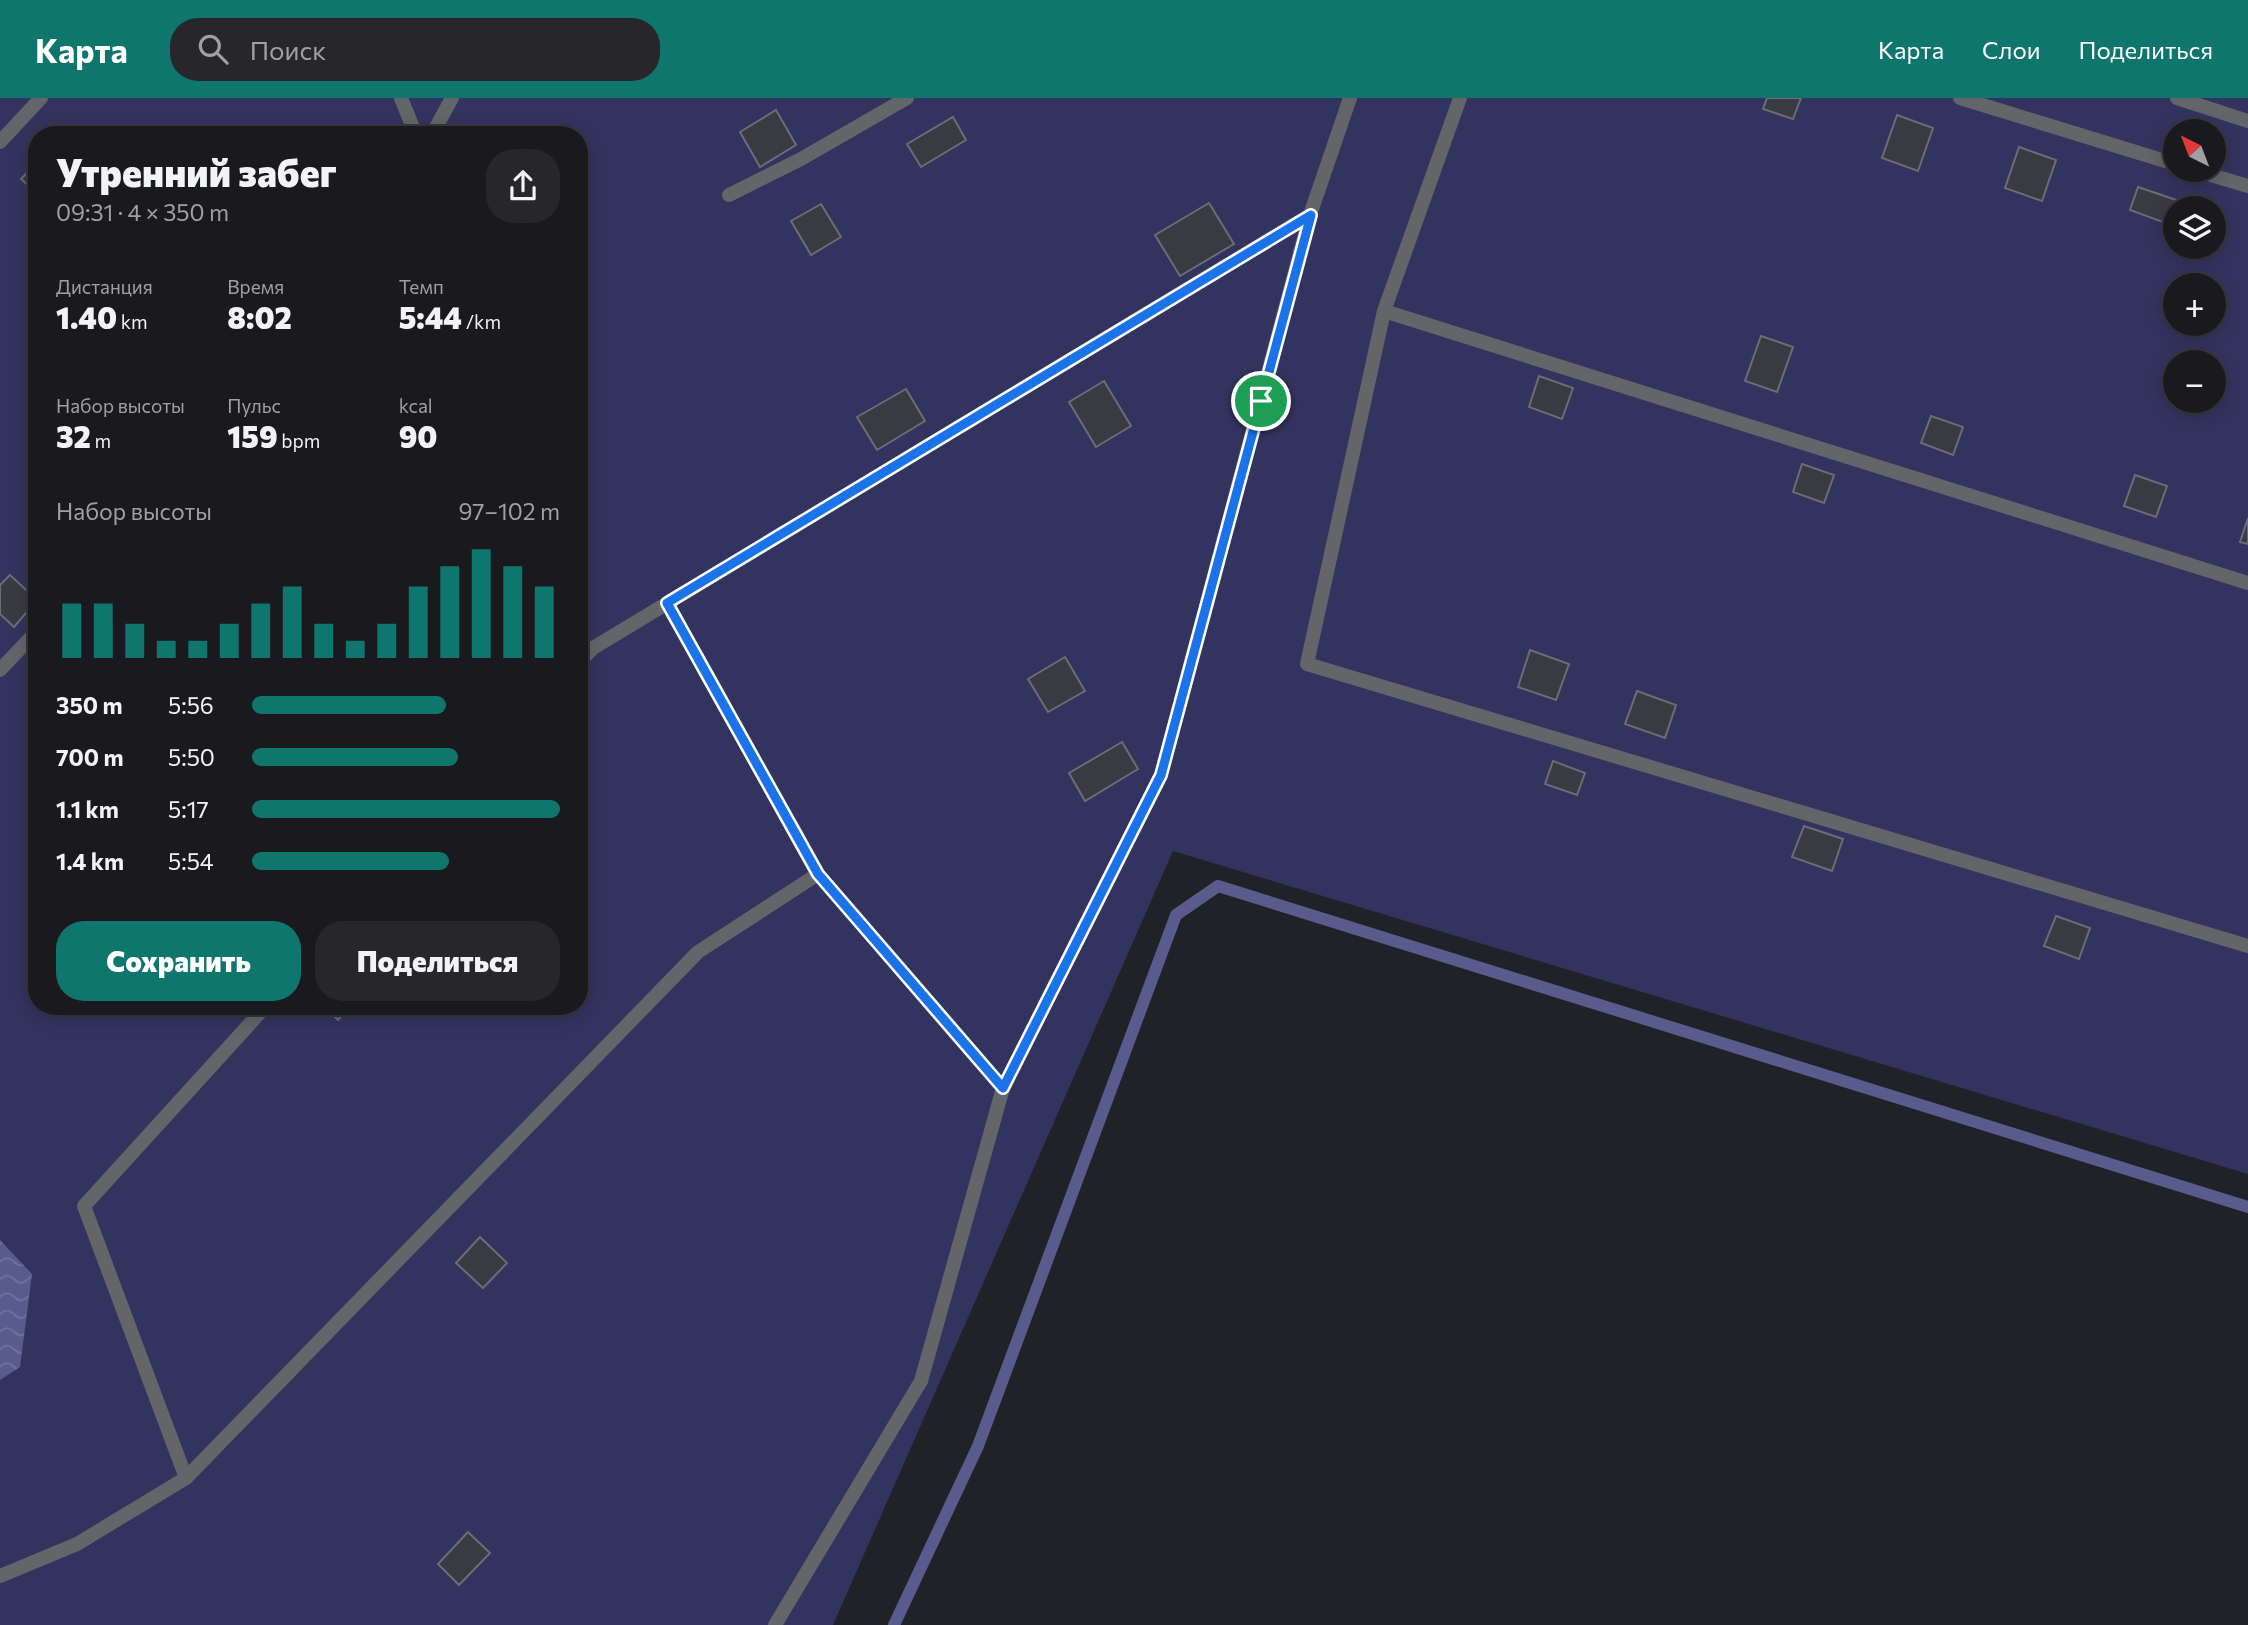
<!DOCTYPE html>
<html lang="ru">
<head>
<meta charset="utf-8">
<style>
	:root { --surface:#19191e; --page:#26262b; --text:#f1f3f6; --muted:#9fa0a4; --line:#37383c; --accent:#0f766e }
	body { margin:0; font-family:Commissioner,sans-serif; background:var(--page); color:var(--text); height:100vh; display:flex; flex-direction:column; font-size:26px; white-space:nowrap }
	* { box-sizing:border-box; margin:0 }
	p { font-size:23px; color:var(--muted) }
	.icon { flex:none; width:38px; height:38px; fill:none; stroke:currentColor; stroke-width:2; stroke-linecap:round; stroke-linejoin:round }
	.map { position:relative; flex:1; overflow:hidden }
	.details { position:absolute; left:28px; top:28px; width:560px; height:889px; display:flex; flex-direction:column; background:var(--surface); border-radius:28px; box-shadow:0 4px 18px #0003,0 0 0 2px var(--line) }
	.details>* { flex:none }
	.needle { width:46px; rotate:318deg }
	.fabs { position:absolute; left:2163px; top:21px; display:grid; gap:14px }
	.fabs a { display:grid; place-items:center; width:63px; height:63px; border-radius:50%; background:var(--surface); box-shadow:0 4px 18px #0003,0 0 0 2px var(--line); font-size:35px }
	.pin { position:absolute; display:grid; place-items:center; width:60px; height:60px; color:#fff; margin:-30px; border:4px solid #fff; border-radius:50%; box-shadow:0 2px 7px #0007 }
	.round { display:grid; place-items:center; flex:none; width:74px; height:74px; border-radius:28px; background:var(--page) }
	.overview { display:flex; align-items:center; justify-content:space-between; height:119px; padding:0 28px }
	h1 { font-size:38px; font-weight:800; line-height:52px }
	.figures { display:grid; grid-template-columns:repeat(3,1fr); gap:10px; height:119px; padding:7px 28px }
	.figures div { display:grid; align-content:center }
	.figures b { font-size:30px; font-weight:800 }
	.figures small { font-size:19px; font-weight:400 }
	.figures p { font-size:19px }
	.chart { height:196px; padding:14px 28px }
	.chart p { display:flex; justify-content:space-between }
	.chart svg { width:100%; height:126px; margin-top:7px; stroke:var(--accent); stroke-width:6 }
	.action { display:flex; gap:14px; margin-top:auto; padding:14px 28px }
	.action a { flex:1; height:80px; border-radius:28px; background:var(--accent); color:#fff; font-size:28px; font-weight:800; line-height:80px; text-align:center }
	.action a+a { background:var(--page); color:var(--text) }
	ul { padding:0 28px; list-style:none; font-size:23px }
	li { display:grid; grid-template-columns:112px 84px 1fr; align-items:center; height:52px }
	li i { height:18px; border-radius:9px; background:var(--accent) }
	header { display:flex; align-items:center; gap:42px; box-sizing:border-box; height:98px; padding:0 35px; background:var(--accent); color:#fff }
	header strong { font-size:33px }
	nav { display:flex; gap:38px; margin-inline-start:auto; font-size:24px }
	.search { width:490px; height:63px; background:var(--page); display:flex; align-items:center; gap:18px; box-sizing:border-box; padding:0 24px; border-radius:28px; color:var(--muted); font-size:26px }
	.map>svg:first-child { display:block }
</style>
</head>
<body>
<header>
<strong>Карта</strong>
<div class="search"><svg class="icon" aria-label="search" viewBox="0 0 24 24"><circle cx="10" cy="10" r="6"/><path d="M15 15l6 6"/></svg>Поиск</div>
<nav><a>Карта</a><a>Слои</a><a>Поделиться</a></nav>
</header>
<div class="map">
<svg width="2248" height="1527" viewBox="0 0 2248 1527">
	<defs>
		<pattern id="water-waves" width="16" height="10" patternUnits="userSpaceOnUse" patternTransform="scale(1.75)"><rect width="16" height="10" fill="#595b8c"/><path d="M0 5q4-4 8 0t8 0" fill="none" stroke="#70729c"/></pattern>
	</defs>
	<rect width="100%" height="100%" fill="#212128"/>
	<path fill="#33335f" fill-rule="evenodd" d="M 0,0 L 2248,0 L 2248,1076 L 1173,753 L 833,1527 L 0,1527 ZM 2175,33 L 2214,33 L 2214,72 L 2175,72 ZM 37,37 L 579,37 L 579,908 L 37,908 ZM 2175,110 L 2214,110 L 2214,149 L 2175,149 ZM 2175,187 L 2214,187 L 2214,226 L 2175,226 ZM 2175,264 L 2214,264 L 2214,303 L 2175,303 Z"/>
	<path fill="url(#water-waves)" d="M 0,1142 L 32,1176 L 20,1269 L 0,1282 Z"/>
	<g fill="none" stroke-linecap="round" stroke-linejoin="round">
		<path stroke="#595b8c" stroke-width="12" d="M 894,1527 L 978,1348 L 1176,817 L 1218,788 L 2248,1109"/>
	</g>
	<g fill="#3a3a42" stroke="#6b6c74" stroke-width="2">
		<path d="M 1767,0 L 1801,0 L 1793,21 L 1763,11 Z"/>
		<path d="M 776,12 L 796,47 L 760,69 L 740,34 Z"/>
		<path d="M 1897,17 L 1933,30 L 1918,73 L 1882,60 Z"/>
		<path d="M 953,19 L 966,42 L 921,69 L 907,46 Z"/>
		<path d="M 2019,49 L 2056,62 L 2042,103 L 2005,90 Z"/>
		<path d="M 37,64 L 37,96 L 21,81 Z"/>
		<path d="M 2138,89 L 2179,103 L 2171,127 L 2130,112 Z"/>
		<path d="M 1209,105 L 1234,146 L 1180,178 L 1155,137 Z"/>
		<path d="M 821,106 L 841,139 L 811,157 L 791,123 Z"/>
		<path d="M 1761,238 L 1793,249 L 1777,294 L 1745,283 Z"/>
		<path d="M 1539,278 L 1573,290 L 1562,321 L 1529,309 Z"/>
		<path d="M 1104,283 L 1131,328 L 1096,349 L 1069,304 Z"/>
		<path d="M 906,291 L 925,323 L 877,352 L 857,319 Z"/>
		<path d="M 1931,318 L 1963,329 L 1953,357 L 1921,345 Z"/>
		<path d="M 1802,366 L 1834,377 L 1824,405 L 1793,394 Z"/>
		<path d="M 2135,377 L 2167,388 L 2156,419 L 2124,408 Z"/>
		<path d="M 2248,420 L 2248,446 L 2240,444 Z"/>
		<path d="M 10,477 L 37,502 L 14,529 L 0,516 L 0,487 Z"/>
		<path d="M 1530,552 L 1569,566 L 1556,602 L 1518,589 Z"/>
		<path d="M 1065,559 L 1085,593 L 1048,614 L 1028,581 Z"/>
		<path d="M 1637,593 L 1676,607 L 1665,640 L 1625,626 Z"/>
		<path d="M 1122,644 L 1138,671 L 1085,703 L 1069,675 Z"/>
		<path d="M 1553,663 L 1585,675 L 1577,697 L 1545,686 Z"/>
		<path d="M 1804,728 L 1843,741 L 1832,773 L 1792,759 Z"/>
		<path d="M 2056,818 L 2090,830 L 2079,861 L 2044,848 Z"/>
		<path d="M 324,908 L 350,908 L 338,922 Z"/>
		<path d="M 480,1139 L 507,1165 L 483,1190 L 456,1165 Z"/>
		<path d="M 468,1434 L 490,1455 L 459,1487 L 438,1466 Z"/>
	</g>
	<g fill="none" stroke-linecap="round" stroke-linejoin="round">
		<g stroke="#646568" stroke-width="14">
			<path d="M 401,0 L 416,37"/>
			<path d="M 1460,0 L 1384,213 L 2248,485"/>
			<path d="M 1960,0 L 2175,66"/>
			<path d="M 2177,0 L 2248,23"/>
			<path d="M 424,37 L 433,35 L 452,0"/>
			<path d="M 0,44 L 41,0"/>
			<path d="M 2194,72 L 2248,88"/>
			<path d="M 729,97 L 801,61 L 907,0"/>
			<path d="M 1384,213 L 1307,566 L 2248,848"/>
			<path d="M 579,565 L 593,550 L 1310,117 L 1350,0"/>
			<path d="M 0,572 L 37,533"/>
			<path d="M 818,776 L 1003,990 L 1161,677 L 1310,117"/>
			<path d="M 186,1380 L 698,854 L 818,776 L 667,505"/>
			<path d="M 0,1478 L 77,1446 L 186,1380 L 84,1108 L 266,908"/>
			<path d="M 775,1527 L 921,1283 L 1003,990"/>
		</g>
	</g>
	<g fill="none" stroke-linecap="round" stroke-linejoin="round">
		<g stroke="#fff" stroke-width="14">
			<path id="route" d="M 1311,117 L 1161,677 L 1003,990 L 818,776 L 667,505 Z"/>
		</g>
		<use href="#route" stroke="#1a73e8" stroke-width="9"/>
	</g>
</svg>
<div class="fabs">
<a><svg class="needle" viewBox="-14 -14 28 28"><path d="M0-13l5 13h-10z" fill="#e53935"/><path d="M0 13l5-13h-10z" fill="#9fa0a4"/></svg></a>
<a><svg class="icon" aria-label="layers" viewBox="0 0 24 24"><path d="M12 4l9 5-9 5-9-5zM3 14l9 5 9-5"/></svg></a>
<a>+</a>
<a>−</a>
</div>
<div class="pin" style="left:1261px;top:303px;background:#1e9e55"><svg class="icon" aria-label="arrive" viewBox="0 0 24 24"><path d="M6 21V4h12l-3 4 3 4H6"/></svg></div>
<section class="details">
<div class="overview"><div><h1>Утренний забег</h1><p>09:31 · 4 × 350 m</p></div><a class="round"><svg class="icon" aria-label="share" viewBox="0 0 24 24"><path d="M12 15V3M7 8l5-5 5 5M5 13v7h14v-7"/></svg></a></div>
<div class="figures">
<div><p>Дистанция</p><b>1.40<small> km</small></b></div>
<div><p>Время</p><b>8:02</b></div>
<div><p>Темп</p><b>5:44<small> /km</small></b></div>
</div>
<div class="figures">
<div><p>Набор высоты</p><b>32<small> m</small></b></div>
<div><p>Пульс</p><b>159<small> bpm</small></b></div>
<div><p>kcal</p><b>90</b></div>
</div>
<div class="chart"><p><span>Набор высоты</span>97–102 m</p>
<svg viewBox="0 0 160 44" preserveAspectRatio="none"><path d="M5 44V25M15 44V25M25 44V32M35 44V38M45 44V38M55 44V32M65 44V25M75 44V19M85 44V32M95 44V38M105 44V32M115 44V19M125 44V12M135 44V6M145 44V12M155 44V19"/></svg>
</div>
<ul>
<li><b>350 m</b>5:56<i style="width:63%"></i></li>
<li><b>700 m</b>5:50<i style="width:67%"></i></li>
<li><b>1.1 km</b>5:17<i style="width:100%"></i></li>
<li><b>1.4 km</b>5:54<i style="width:64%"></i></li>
</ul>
<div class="action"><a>Сохранить</a><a>Поделиться</a></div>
</section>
</div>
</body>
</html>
